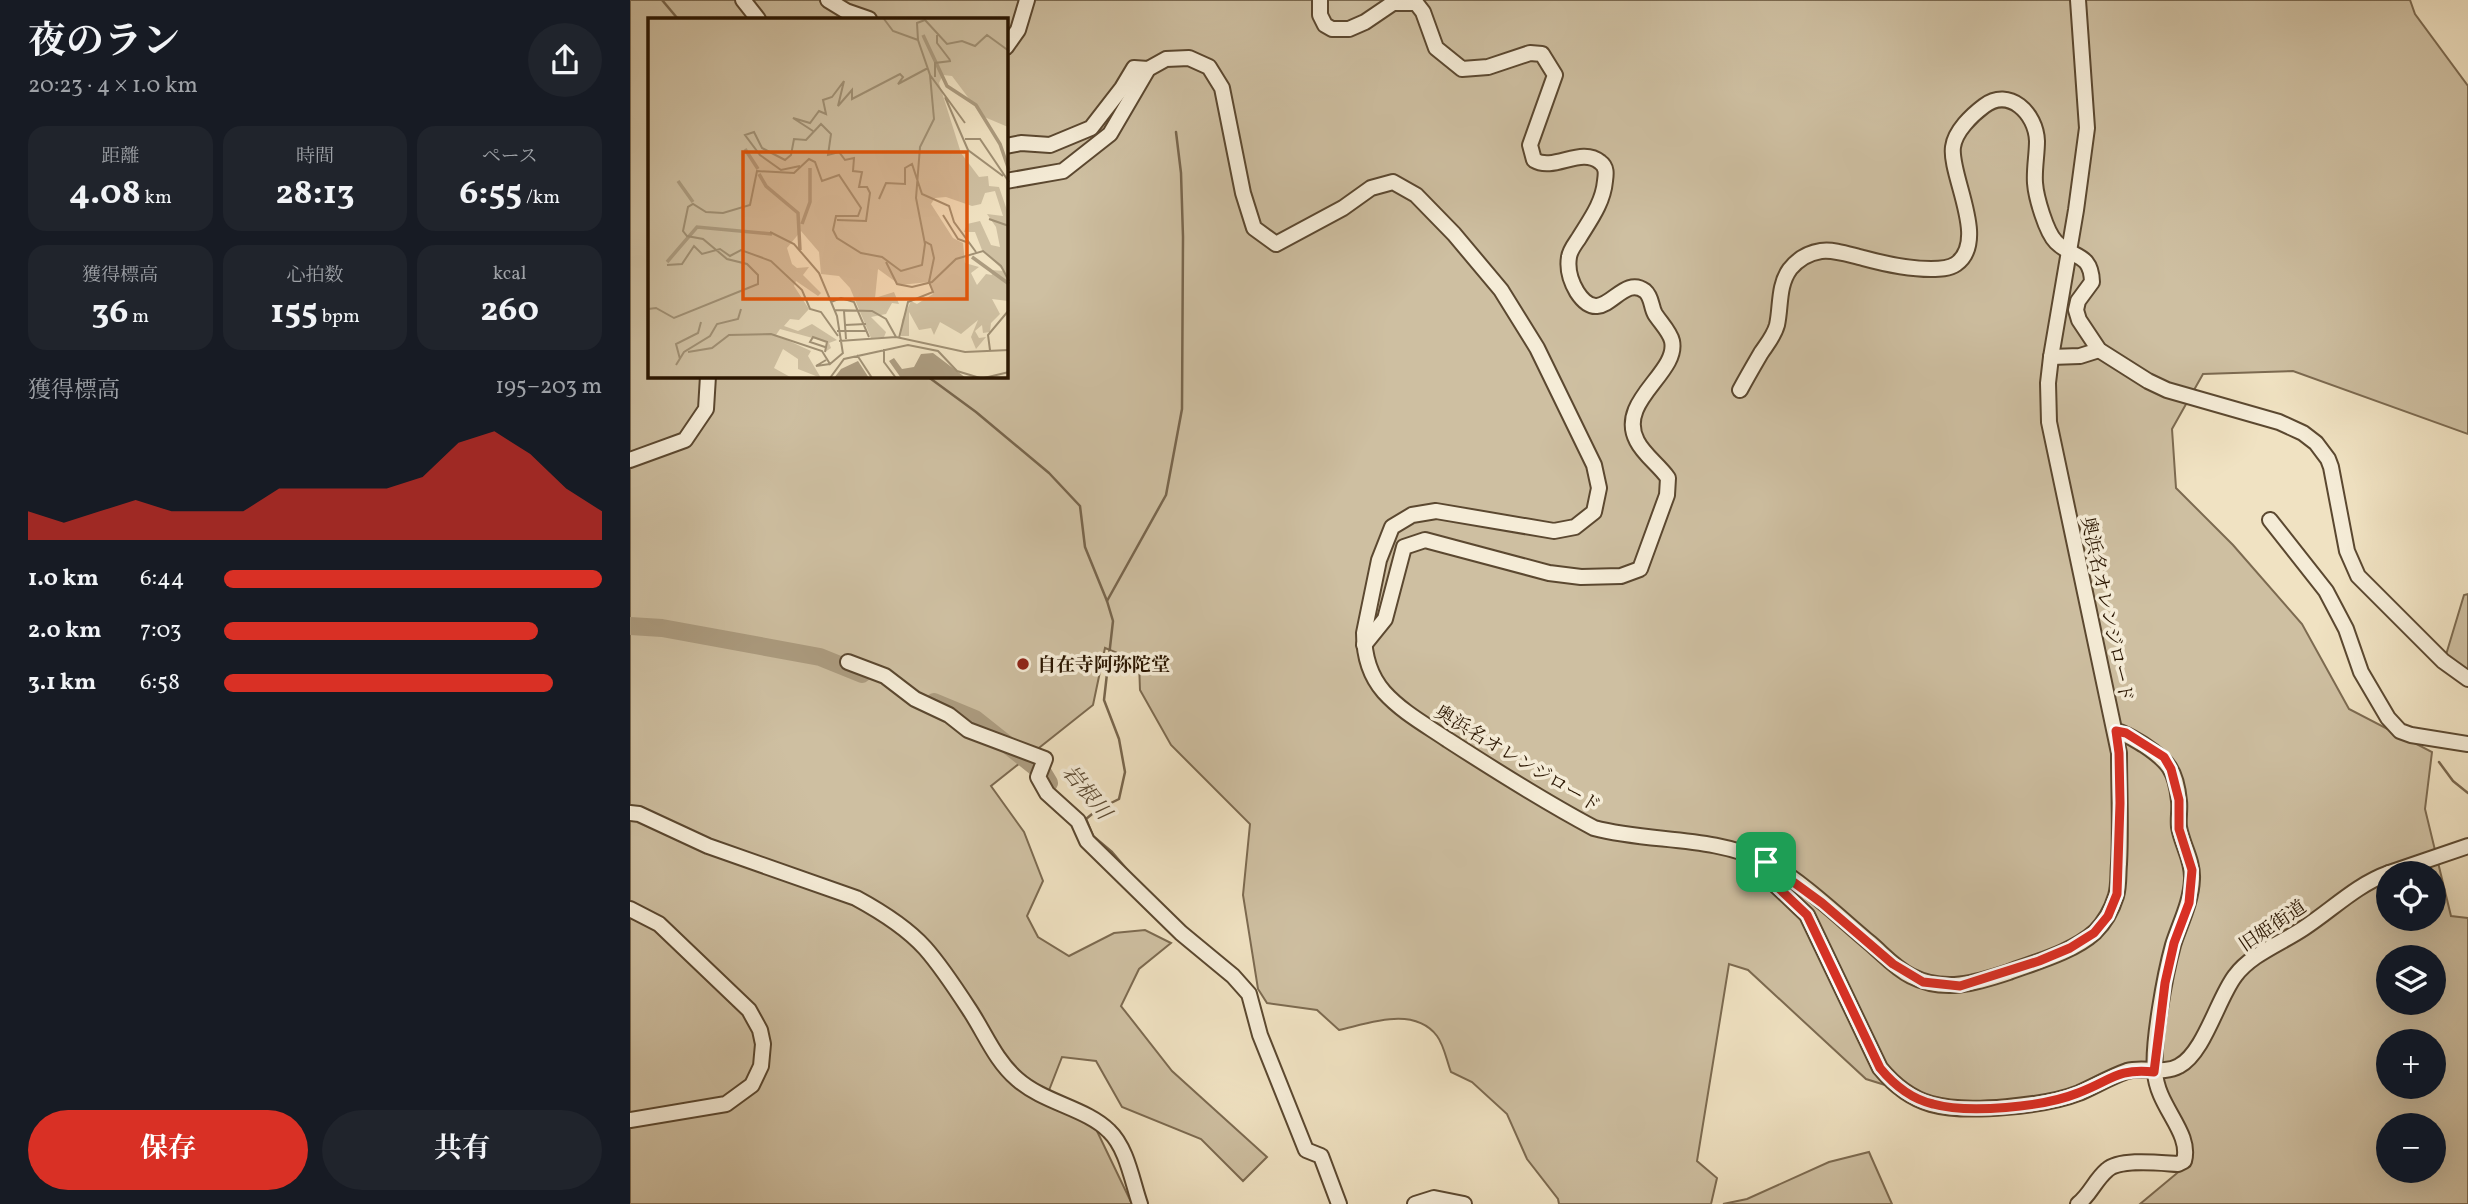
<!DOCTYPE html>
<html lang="ja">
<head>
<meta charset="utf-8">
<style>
	:root { --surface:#171b24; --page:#20242c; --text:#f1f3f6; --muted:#9ea1a6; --accent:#d93025 }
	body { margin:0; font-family:Vollkorn,"Noto Serif JP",serif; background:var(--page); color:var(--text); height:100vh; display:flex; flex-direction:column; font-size:26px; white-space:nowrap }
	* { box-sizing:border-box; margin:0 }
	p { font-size:23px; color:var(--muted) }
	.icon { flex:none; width:38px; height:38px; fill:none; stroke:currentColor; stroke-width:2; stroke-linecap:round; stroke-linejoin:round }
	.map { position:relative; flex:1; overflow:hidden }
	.drawer { display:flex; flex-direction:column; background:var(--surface); width:630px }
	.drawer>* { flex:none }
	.controls { position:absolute; left:1746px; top:861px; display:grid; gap:14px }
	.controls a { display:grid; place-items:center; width:70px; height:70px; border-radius:50%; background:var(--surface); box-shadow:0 7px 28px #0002; font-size:35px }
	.pin { position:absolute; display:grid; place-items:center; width:60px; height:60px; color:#fff; margin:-30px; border-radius:14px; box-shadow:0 4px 10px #0006 }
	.round { display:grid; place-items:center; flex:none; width:74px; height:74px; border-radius:37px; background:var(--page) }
	.head { display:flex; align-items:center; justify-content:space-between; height:119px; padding:0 28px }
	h1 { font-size:38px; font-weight:700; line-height:52px }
	.metrics { display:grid; grid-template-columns:repeat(3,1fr); gap:10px; height:119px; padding:7px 28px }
	.metrics div { display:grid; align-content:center; border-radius:18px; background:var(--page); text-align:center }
	.metrics b { font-size:35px; font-weight:700 }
	.metrics small { font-size:19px; font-weight:400 }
	.metrics p { font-size:19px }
	.chart { height:196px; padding:14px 28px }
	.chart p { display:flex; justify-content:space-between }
	.chart svg { width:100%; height:126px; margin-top:7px; fill:var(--accent); opacity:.7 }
	.primary-button { display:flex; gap:14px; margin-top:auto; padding:14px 28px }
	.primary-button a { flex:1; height:80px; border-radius:42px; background:var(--accent); color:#fff; font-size:28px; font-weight:700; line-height:80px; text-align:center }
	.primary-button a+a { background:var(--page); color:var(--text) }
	ul { padding:0 28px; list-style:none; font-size:23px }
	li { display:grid; grid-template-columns:112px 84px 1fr; align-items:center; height:52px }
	li i { height:18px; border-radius:9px; background:var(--accent) }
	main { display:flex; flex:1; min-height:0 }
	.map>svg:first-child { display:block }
</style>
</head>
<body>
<main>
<section class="drawer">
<div class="head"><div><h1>夜のラン</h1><p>20:23 · 4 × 1.0 km</p></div><a class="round"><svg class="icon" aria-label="share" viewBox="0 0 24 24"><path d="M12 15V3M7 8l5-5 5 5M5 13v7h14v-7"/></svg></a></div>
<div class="metrics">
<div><p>距離</p><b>4.08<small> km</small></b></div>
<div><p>時間</p><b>28:13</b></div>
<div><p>ペース</p><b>6:55<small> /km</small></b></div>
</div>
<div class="metrics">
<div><p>獲得標高</p><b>36<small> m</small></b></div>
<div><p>心拍数</p><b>155<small> bpm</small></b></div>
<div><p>kcal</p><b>260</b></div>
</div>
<div class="chart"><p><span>獲得標高</span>195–203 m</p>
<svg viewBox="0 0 160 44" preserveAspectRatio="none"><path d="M0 44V34L10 38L20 34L30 30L40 34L50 34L60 34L70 26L80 26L90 26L100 26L110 22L120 10L130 6L140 14L150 26L160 34V44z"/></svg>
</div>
<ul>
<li><b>1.0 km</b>6:44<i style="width:100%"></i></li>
<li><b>2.0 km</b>7:03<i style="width:83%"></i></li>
<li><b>3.1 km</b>6:58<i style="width:87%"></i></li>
</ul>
<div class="primary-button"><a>保存</a><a>共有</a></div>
</section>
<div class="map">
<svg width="1838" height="1204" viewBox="0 0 1838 1204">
	<rect width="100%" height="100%" fill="#f0e2c2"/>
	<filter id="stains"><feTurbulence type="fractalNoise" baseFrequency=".00286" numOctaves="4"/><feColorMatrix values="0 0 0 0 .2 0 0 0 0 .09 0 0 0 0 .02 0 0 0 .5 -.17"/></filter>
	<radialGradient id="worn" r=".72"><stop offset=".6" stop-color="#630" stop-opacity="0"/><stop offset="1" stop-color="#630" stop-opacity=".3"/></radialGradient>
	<g fill="#cebfa1" stroke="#7c6a50" stroke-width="2" fill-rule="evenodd">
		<path d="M 0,0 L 1780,0 L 1785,14 L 1838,86 L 1838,434 L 1663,371 L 1573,374 L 1542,429 L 1546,488 L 1603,545 L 1672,624 L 1719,709 L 1802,752 L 1795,809 L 1821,916 L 1838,918 L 1838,1204 L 1510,1204 L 1558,1164 L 1524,1072 L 1509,1070 L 1402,1103 L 1331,1104 L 1287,1095 L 1236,1079 L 1118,970 L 1099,964 L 1067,1161 L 1087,1178 L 1081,1204 L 929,1204 L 928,1199 L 897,1159 L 877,1114 L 842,1082 L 821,1072 C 817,1062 814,1045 807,1036 C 784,1006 740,1023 709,1030 L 687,1010 L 637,1003 L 628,989 L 613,895 L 620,824 L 541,745 L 510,690 L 509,662 L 475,648 L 463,705 L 361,786 L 394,832 L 413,881 L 397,916 L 408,937 L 439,956 L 484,933 L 515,930 L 541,943 L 509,969 L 491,1006 L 542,1071 L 637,1157 L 613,1181 L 571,1139 L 492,1107 L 466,1061 L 432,1057 L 416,1098 L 466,1129 L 502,1204 L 0,1204 ZM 19,19 L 376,19 L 376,376 L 19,376 ZM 1759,873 L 1804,873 L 1804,919 L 1759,919 ZM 1759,957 L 1804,957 L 1804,1003 L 1759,1003 ZM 1759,1041 L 1804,1041 L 1804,1087 L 1759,1087 ZM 1759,1125 L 1804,1125 L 1804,1171 L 1759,1171 Z"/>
		<path d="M 1838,594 L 1838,673 L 1815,658 L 1834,595 Z"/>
		<path d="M 1239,1152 L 1262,1204 L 1093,1204 L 1117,1199 L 1199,1162 Z"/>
	</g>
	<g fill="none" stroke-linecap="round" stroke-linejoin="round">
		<g stroke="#78664d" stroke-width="2.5">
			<path d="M 32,0 L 48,19"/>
			<path d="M 297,376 L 346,412 L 419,473 L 450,506 L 455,547 L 477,601 L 483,621 L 474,700 L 489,739 L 495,772 L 489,799 L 467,810 L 456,819 L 463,836 L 482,852 L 500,873"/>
			<path d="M 477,601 L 536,495 L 552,409 L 553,237 L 551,173 L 546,132"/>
			<path d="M 1809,762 L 1823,781 L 1838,793"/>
		</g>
		<g stroke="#ac9c80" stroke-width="18">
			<path d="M 0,626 L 32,628 L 190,657 L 232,674"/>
			<path d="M 304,702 L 345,719 L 413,773 L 419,783"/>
		</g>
		<g stroke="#5b4830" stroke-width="18">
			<g id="minor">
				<path d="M 113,0 L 128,19"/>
				<path d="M 198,0 L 216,11 L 239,19"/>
				<path d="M 690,0 L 690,15 L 695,25 L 702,29 L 719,29 L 735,22 L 763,3 L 786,3 L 793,12 L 806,48 L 832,69 L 858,67 L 900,53 L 912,54 L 925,75 L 900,145 L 904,160 C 924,172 951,146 970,162 C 977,167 976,174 975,181 C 973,203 960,220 949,238 C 945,244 940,250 939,257 C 937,269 941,282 947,292 C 973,332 990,272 1015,291 C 1022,297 1021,307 1025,314 C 1030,322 1040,332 1042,341 C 1049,373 986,401 1007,441 C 1014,455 1029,465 1038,478 L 1037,495 L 1010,569 L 991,576 L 951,577 L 919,573 L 795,540 L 774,547 L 755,619 L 734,645"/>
				<path d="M 376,47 L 388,30 L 397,0"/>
				<path d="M 376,146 L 391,143 L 420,145 L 461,128 L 492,88 L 504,68 L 518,69"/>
				<path d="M 376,181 L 433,171 L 480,134 L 518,69 L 536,59 L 559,58 L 579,67 L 592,88 L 613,193 L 624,228 L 646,244 L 713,208 L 741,188 L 763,182 L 786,195 L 824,234 L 871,290 L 907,348 L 964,465 L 969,488 L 964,512 L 945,527 L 924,531 L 806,511 L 782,515 L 762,527 L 749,560 L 734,633 C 734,654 740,676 754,692 C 772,712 796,725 818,740 C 866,771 915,802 964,828 C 1020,843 1082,835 1136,862 C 1170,879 1210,918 1240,943 C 1254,955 1265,968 1281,976 C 1314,993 1346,983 1379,972 C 1406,962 1443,952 1465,932 C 1475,922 1482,909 1486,896 C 1489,886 1488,874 1489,864 C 1491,827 1489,790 1489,753 L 1419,422 L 1418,383 L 1421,357 L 1446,210 L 1457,128 L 1448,0"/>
				<path d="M 1421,357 L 1450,356 L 1469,350"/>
				<path d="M 1110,390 C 1117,377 1124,365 1131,353 C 1137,344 1144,336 1147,325 C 1151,307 1148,285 1160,269 C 1168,259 1178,253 1191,251 C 1204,249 1220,255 1233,258 C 1255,264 1278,269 1301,269 C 1309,269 1319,269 1326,264 C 1359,241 1319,175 1323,147 C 1325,131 1342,115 1354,106 C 1379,87 1406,113 1407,141 C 1407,155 1404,169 1405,183 C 1406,197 1416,232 1426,242 C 1443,259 1461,252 1462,282 L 1448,301 L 1446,310 L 1449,320 L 1469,350 L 1518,381 L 1537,390 L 1649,422 L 1673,433 L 1686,443 L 1698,459 L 1701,467 L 1717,551 L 1728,576 L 1813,661 L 1838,679"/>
				<path d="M 0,460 L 55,440 L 76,409 L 78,376"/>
				<path d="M 1640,520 L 1696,591 L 1716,629 L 1731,672 L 1758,718 L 1770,731 L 1781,735 L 1838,744"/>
				<path d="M 218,662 L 255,676 L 285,699 L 319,715 L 338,730 L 415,759 L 408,777 L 417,793 L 448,821 L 457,841 L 551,933 L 603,976 L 619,994 L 630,1035 L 676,1150 L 691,1156 L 709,1204"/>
				<path d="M 0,813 L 9,814 L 78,846 L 226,898 C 250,911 277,928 295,948 C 311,966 326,989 339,1009 C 355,1033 365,1060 387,1079 C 414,1103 456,1108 479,1131 C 497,1148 502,1181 510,1204"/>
				<path d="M 1136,862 L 1137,877 L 1177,915 L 1250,1068 C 1264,1085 1280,1098 1301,1104 C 1336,1114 1416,1106 1449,1093 C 1465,1086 1480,1077 1497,1071 C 1514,1066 1533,1075 1549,1066 C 1574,1053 1588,998 1605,976 C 1621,954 1652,943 1674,928 C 1703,909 1726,885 1759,873"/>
				<path d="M 1759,873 L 1838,846"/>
				<path d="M 0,909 L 29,924 L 119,1010 L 130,1030 L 133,1044 L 131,1066 L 122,1085 L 96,1104 L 0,1120"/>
				<path d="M 785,1204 L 804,1198 L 834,1204"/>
				<path d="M 1448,1204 C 1460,1195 1465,1180 1477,1170 C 1490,1158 1530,1163 1548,1164 L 1554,1161 C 1562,1132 1527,1107 1525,1072 C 1522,1044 1535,974 1543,945 C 1550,923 1561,903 1562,879 C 1563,860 1552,845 1549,827 C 1548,819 1550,809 1549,801 C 1546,770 1538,761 1514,745 C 1504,739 1497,734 1486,731"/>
			</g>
		</g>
		<use href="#minor" stroke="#f5ecd7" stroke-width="14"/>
	</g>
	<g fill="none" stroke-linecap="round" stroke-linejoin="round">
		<g stroke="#fff" stroke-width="14">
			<path id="route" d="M 1486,731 L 1496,733 L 1534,757 L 1541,769 L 1549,800 L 1549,829 L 1562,870 L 1559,903 L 1544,943 L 1535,983 L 1524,1072 C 1486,1068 1481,1081 1448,1093 C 1413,1107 1339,1114 1303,1104 C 1281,1099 1264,1085 1250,1068 L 1177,915 L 1137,877 L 1136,862 L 1192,903 L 1263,964 L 1293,982 L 1330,986 L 1409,961 L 1440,948 L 1464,933 L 1478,916 L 1487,894 L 1490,803 L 1489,753 Z"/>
		</g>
		<use href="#route" stroke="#d93025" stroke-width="9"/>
	</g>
	<circle fill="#8f2418" stroke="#f5ecd7" stroke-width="2.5" cx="393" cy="664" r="7"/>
	<g text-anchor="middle" stroke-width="7" stroke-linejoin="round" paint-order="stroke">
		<g font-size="19" fill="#291500" stroke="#f5ecd7">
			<text transform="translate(1478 609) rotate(78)" y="7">奥浜名オレンジロード</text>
			<text transform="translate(888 758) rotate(31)" y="7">奥浜名オレンジロード</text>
			<text transform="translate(1642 925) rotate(-34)" y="7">旧姫街道</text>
		</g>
		<g font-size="19" font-weight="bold" fill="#291500" stroke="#f5ecd7" text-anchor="start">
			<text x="407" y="671">自在寺阿弥陀堂</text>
		</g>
		<g font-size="21" font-style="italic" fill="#5d4b33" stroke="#f5ecd7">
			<text transform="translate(457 792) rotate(51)" y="7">岩根川</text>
		</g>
	</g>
	<g transform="translate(18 18)">
		<rect width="360" height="360" fill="#f0e2c2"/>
		<path d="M 0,1 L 360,1 L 360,129 L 360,109 L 334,98 L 304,58 L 295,57 L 291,65 L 313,135 L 331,159 L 340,158 L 341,168 L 351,169 L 360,195 L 360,283 L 344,281 L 352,296 L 343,305 L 342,314 L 335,315 L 334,307 L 327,313 L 331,320 L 338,319 L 328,331 L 323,319 L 330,302 L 313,316 L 292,304 L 286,317 L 283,310 L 271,312 L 261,294 L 261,318 L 253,318 L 254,302 L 263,283 L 269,286 L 285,276 L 281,264 L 252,267 L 230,251 L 227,280 L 246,274 L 251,286 L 244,285 L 238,296 L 223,299 L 238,314 L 236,319 L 223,320 L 202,270 L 191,258 L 173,256 L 171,234 L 153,213 L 139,230 L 144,246 L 149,250 L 161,249 L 155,257 L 173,275 L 170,278 L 148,263 L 146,268 L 161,291 L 151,302 L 142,301 L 136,308 L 150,313 L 164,306 L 189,322 L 181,325 L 183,330 L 177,334 L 179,324 L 132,311 L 128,317 L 163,333 L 160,338 L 173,360 L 150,351 L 150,341 L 135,331 L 126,350 L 144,360 L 0,360 ZM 347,173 L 355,198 L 339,196 L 348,209 L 352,229 L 343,227 L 332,203 L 319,206 L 316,214 L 327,214 L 334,232 L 356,253 L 343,252 L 344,257 L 338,256 L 329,267 L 323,255 L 331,249 L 317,245 L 315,225 L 305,220 L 283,186 L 287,180 L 298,179 L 324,188 L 333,186 L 337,175 Z" fill="#cebfa1" fill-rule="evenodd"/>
		<path d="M 285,335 L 318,360 L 253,360 L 241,343 L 246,340 L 254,351 L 266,349 L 273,336 ZM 210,343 L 221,360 L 186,360 L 193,351 Z" fill="#ac9c80"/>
		<path fill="none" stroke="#ac9c80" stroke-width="3.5" d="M 275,17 L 299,68 L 328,87 L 352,126 L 361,152M 97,131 L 110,151M 111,156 L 118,168 L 150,195 L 152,232M 30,163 L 45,184M 154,206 L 162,184 L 162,150M 324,239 L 361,266M 19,244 L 49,209 L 124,216"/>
		<path fill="none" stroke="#a09074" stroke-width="2" d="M 236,1 L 245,13 L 270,22M 289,17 L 289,25 L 302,42M 282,57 L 317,105M 287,59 L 287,45 L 303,43M 297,79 L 320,132 L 355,158M 165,113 L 145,100 L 162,105 L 171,93 L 178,96 L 175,82 L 184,79 L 196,63 L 190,88 L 204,72 L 204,81 L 252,56 L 255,59 L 250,66 L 280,50M 317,121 L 332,121 L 361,164M 152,148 L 133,152 L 112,137 L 97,117 L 106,114 L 114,130 L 137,142 L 143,137 L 146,121 L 158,122 L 173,106 L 183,116 L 180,137 L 191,134 L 197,142 L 206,140 L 205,153 L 214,154 L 211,169 L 219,169 L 222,175 L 218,203 L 189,202M 231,181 L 238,165 L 257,166 L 257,150 L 264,146 L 274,176 L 301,188 L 306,204 L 328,234M 295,197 L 310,221 L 321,225M 341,201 L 361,208M 122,214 L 146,226 L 171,255 L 189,298 L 195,336M 238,244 L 249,266 L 264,269 L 284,264 L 308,241 L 335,233 L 353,248 L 361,263M 19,247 L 34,246 L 46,228 L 54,236 L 72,231 L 82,238 L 93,232 L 123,243 L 154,272 L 162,291 L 173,294 L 190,318M 183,284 L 193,280 L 206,284 L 221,319M 0,291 L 8,290 L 26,300 L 110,266 L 110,257 L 99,246 L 79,241 L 55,221 L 39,218 L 35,213 L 40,189 L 45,186 L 58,194 L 75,195 L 102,187 L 109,153 L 146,155 L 161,141 L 167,144 L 174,163 L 191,157 L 213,190 L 210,198 L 188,198 L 185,212 L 189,220 L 213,235 L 234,239 L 253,253 L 274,247 L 277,226 L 268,180 L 272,129 L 286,101 L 282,57 L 270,22 L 269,5 L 277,2 L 299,26 L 314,23 L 327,28 L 339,17 L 361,33M 186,292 L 224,293 L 238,301 L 248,319M 196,293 L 198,321M 197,307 L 218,306M 189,313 L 219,313M 251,320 L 260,284 L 285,274 L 281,264 L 286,240 L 283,227 L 276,223M 191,323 L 248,319 L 317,334 L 361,332M 236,331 L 236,344 L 248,360M 342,332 L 340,317 L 361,292M 40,334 L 64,330 L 81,317 L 123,316 L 174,333 L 182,346 L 195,335M 177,334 L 179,324 L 165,319 L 162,324 L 177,329M 209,337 L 224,360M 32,341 L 28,326 L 50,315 L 53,304M 178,342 L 168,348 L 182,346M 28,347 L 36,334 L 62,318 L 69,306 L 90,301 L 93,291M 182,360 L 196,341 L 260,327 L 290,333 L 309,353 L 332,360M 336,360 L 361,354"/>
		<path fill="#de560b" fill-opacity="0.15" stroke="#de560b" stroke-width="3.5" d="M 95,134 L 319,134 L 319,281 L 95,281 Z"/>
		<rect width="360" height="360" fill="none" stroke="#291500" stroke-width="3.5"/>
	</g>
	<rect width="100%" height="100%" filter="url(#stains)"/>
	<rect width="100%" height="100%" fill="url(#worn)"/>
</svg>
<div class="controls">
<a><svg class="icon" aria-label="locate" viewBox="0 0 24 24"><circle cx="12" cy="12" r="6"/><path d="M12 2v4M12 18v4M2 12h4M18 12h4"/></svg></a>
<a><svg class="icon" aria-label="layers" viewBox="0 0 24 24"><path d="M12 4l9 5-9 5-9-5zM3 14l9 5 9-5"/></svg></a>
<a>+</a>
<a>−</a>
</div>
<div class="pin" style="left:1136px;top:862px;background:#1e9e55"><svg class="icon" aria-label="arrive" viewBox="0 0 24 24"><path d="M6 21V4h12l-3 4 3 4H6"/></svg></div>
</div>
</main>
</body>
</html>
